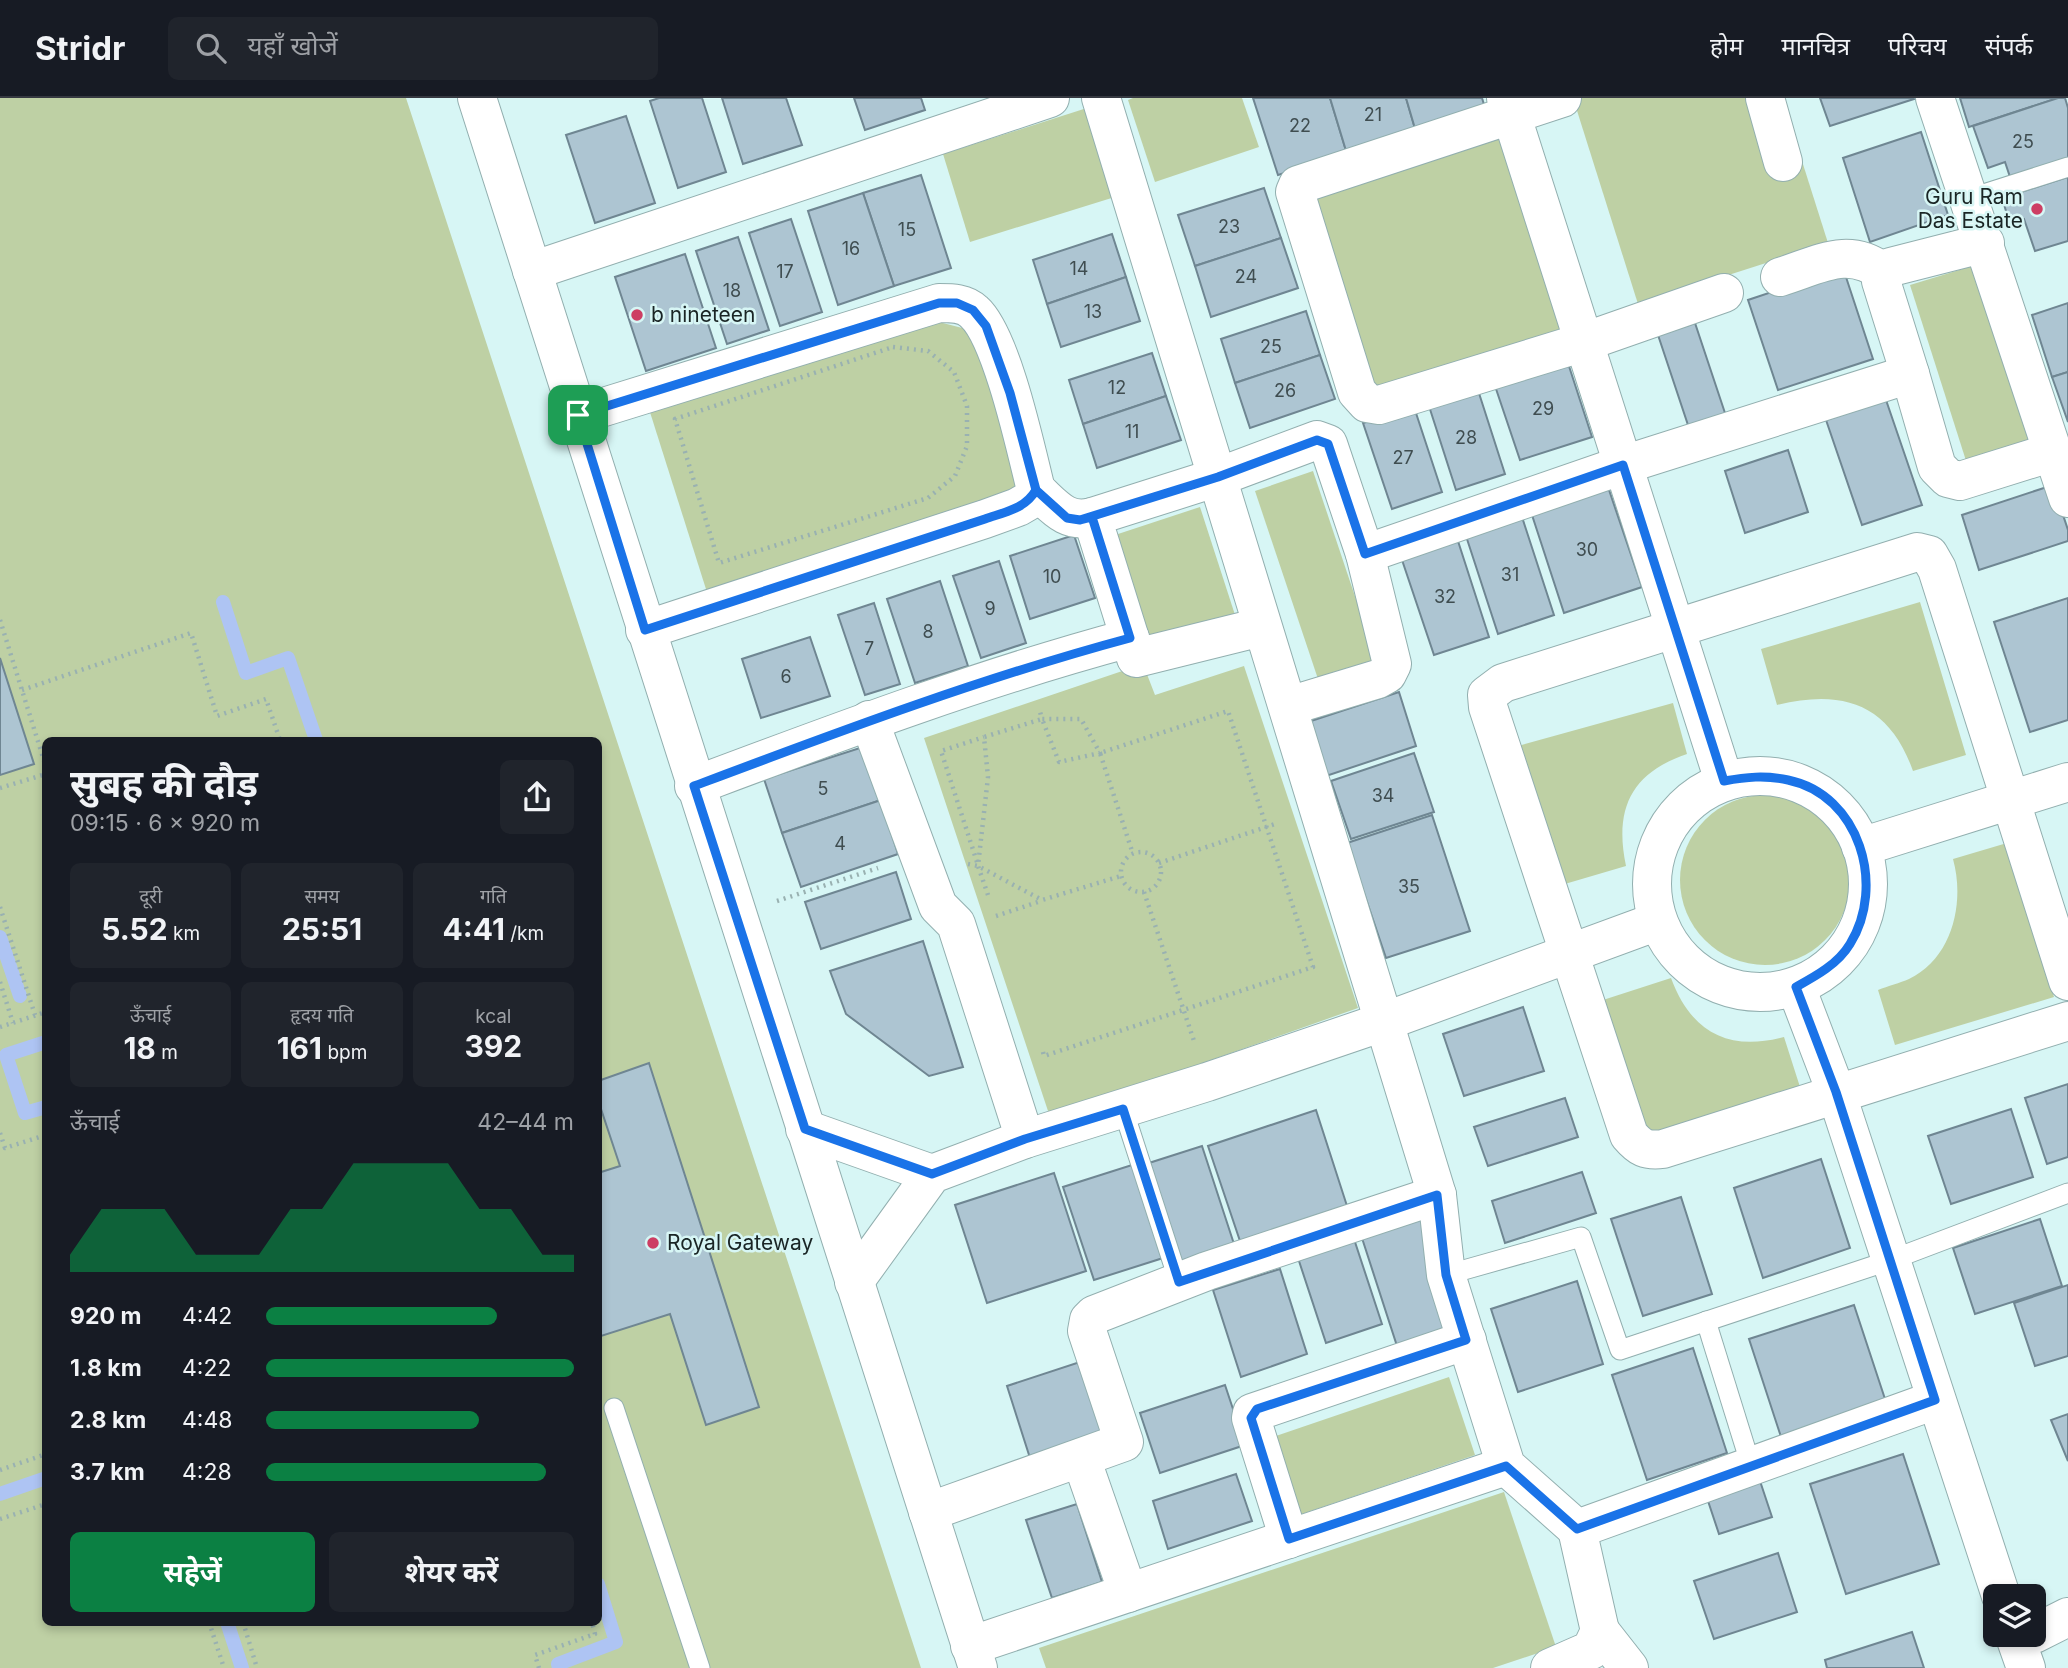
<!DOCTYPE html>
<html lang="hi">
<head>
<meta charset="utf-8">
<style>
	:root { --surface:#171b24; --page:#20242c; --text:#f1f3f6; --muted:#9ea1a6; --line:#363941; --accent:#0b8043 }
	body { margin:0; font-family:Inter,"Noto Sans Devanagari",sans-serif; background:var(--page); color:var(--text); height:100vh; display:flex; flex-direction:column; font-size:26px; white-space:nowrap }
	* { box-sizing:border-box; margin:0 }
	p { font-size:23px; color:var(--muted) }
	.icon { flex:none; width:38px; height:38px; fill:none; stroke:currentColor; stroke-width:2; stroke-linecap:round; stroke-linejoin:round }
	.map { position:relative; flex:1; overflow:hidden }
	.sheet { position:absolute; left:42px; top:639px; width:560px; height:889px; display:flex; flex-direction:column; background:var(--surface); border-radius:10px; box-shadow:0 4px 10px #0003 }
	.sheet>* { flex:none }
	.controls { position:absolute; left:1983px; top:1486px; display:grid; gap:14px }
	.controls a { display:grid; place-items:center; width:63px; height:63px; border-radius:10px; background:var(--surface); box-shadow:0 4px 10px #0003; font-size:35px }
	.pin { position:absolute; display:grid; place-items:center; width:60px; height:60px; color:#fff; margin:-30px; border-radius:14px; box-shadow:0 4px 10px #0006 }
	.round { display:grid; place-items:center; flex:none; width:74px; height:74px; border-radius:10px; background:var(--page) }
	.overview { display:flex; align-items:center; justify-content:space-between; height:119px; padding:0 28px }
	h1 { font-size:38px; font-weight:700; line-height:52px }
	.figures { display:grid; grid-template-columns:repeat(3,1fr); gap:10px; height:119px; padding:7px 28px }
	.figures div { display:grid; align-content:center; border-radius:10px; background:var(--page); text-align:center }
	.figures b { font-size:30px; font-weight:700 }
	.figures small { font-size:19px; font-weight:400 }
	.figures p { font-size:19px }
	.chart { height:196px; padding:14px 28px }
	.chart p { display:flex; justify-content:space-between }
	.chart svg { width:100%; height:126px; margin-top:7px; fill:var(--accent); opacity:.7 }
	.action { display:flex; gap:14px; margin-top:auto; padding:14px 28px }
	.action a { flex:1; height:80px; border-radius:10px; background:var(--accent); color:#fff; font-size:28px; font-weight:700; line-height:80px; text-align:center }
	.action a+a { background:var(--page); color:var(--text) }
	ul { padding:0 28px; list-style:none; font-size:23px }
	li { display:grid; grid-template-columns:112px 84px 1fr; align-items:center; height:52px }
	li i { height:18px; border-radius:9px; background:var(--accent) }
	header { display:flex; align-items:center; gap:42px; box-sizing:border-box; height:98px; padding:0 35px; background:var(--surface); border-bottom:2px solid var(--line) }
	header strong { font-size:33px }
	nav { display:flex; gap:38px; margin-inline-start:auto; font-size:24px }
	.search { width:490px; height:63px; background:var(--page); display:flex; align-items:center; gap:18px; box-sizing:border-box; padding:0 24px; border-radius:10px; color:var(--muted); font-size:26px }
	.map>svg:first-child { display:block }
</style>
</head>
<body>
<header>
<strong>Stridr</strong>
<div class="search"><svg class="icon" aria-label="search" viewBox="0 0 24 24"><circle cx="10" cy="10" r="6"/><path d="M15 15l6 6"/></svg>यहाँ खोजें</div>
<nav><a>होम</a><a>मानचित्र</a><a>परिचय</a><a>संपर्क</a></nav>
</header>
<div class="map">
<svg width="2068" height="1570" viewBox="0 0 2068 1570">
	<rect width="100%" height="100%" fill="#d7f6f5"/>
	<g fill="#bed0a4" fill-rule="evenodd">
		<path d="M 0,0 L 406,0 L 921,1570 L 0,1570 ZM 46,642 L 598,642 L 598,1524 L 46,1524 Z"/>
		<path d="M 1133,0 L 1242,0 L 1259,49 L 1155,84 L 1128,2 Z"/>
		<path d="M 1573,0 L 1782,0 L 1828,145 L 1638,206 Z"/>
		<path d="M 1090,9 L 1118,98 L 970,144 L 943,56 Z"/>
		<path d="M 1497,31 L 1563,239 L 1373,299 L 1307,91 Z"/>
		<path d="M 1979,166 L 2036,347 L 1968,369 L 1910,187 Z"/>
		<path d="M 935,223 L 974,233 L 1038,341 L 1010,409 L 711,507 L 649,311 Z"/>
		<path d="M 1313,373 L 1376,561 L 1318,581 L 1255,393 Z"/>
		<path d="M 1200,409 L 1236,520 L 1150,547 L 1115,437 Z"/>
		<path d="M 1920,504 L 1966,657 L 1913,673 C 1889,605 1842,591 1777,607 L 1761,551 Z"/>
		<path d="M 1143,566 L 1155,597 L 1244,568 L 1358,910 L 1050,1019 L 924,640 Z"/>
		<path d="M 1673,605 L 1687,656 C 1631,675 1614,711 1626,768 L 1558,788 L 1518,648 Z"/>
		<circle cx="1765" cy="782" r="85"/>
		<path d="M 2007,745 L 2054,899 L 1895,947 L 1878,892 C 1888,888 1900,885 1909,881 C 1953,860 1965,804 1953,761 Z"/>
		<path d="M 1671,880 C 1691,934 1728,954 1784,939 L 1800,989 L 1648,1040 L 1603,902 Z"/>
		<path d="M 1449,1279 L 1475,1357 L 1296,1418 L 1270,1340 Z"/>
		<path d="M 1504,1394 L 1556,1549 L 1493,1570 L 1046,1570 L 1039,1550 Z"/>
	</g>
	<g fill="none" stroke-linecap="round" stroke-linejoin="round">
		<g stroke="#aec4f3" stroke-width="14">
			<path d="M 223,504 L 246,575 L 288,560 L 316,642"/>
			<path d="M 0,839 L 20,898"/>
			<path d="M 46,944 L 6,957 L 25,1015 L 46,1009"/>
			<path d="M 0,1396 L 46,1380"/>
			<path d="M 227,1524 L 242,1570"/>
			<path d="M 559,1570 L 558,1566 L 616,1544 L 598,1486"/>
		</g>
	</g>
	<g fill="#adc5d2" stroke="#6f8692" stroke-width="2">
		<path d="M 659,0 L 702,0 L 726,74 L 678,90 L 650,3 Z"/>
		<path d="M 722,0 L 786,0 L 802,47 L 743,66 Z"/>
		<path d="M 854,0 L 921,0 L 925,12 L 865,32 Z"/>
		<path d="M 1253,0 L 1330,0 L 1347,56 L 1278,77 Z"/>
		<path d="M 1330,0 L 1406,0 L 1416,34 L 1347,56 Z"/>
		<path d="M 1406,0 L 1482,0 L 1486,13 L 1416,34 Z"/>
		<path d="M 1820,0 L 1913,0 L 1914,1 L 1830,28 Z"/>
		<path d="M 1960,0 L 2058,0 L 1969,29 Z"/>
		<path d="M 2058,0 L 2065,0 L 2068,10 L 2068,60 L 2010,79 L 2005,64 L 1988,70 L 1973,28 Z"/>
		<path d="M 626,18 L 655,105 L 595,125 L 566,37 Z"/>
		<path d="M 1921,34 L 1948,117 L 1870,144 L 1843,60 Z"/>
		<path d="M 921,77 L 951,170 L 894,188 L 863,95 Z"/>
		<path d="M 2068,79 L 2068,143 L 2035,153 L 2024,121 L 2010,126 L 2002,100 Z"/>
		<path d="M 1264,90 L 1281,140 L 1195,168 L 1178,117 Z"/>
		<path d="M 863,95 L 894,188 L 838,207 L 808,113 Z"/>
		<path d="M 791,121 L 822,214 L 780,228 L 749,135 Z"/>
		<path d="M 1112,136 L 1126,179 L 1047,206 L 1033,162 Z"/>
		<path d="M 738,139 L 769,232 L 727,246 L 696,153 Z"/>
		<path d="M 1281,140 L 1298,190 L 1211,219 L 1195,168 Z"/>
		<path d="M 685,156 L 716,250 L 646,273 L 615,179 Z"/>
		<path d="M 1843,170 L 1873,261 L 1778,292 L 1748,202 Z"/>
		<path d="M 1126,179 L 1140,223 L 1061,249 L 1047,206 Z"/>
		<path d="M 2068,205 L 2068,274 L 2052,279 L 2032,217 Z"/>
		<path d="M 1306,213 L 1320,257 L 1235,285 L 1221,241 Z"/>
		<path d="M 1695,225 L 1727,321 L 1690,333 L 1658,237 Z"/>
		<path d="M 1152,255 L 1166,298 L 1083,326 L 1069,282 Z"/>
		<path d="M 1320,257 L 1335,301 L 1250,330 L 1235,285 Z"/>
		<path d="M 1566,259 L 1592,339 L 1520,362 L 1493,282 Z"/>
		<path d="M 2068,274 L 2068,324 L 2052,279 Z"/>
		<path d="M 1477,289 L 1505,376 L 1456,392 L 1428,305 Z"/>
		<path d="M 1166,298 L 1181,342 L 1097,370 L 1083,326 Z"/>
		<path d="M 1886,302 L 1922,407 L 1862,427 L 1826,322 Z"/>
		<path d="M 1414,309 L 1442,394 L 1392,411 L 1363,325 Z"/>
		<path d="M 1788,352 L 1808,414 L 1745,435 L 1725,373 Z"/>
		<path d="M 2053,387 L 2068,432 L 2068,443 L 1979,472 L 1962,417 Z"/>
		<path d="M 1608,389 L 1642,489 L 1564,515 L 1531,414 Z"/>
		<path d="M 1522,419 L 1554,517 L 1498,536 L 1466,438 Z"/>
		<path d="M 1074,437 L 1095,500 L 1030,521 L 1010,458 Z"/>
		<path d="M 1457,440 L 1489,539 L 1434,557 L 1401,459 Z"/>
		<path d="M 999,463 L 1026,545 L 981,560 L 953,478 Z"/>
		<path d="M 940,483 L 968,568 L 915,585 L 887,501 Z"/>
		<path d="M 2068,500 L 2068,622 L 2030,634 L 1994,524 Z"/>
		<path d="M 874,505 L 900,586 L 865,597 L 838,517 Z"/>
		<path d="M 810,539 L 830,598 L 761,620 L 742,561 Z"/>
		<path d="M 0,560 L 34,666 L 0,677 Z"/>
		<path d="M 1399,594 L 1416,648 L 1326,678 L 1308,624 Z"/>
		<path d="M 863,649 L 881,702 L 782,735 L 764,681 Z"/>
		<path d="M 1414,655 L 1434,714 L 1351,741 L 1331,683 Z"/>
		<path d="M 881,702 L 898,756 L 801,789 L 782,735 Z"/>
		<path d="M 1432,717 L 1470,833 L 1386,860 L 1347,745 Z"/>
		<path d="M 896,774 L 911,821 L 821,851 L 805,804 Z"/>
		<path d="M 923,843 L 963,969 L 929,978 L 846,916 L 830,873 Z"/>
		<path d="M 1523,909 L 1544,973 L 1464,998 L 1443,936 Z"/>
		<path d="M 649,965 L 759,1309 L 706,1327 L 670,1216 L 598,1239 L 598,1075 L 620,1068 L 598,1002 L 598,983 Z"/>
		<path d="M 2068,986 L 2068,1059 L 2047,1066 L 2025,1000 Z"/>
		<path d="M 1565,1000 L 1578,1039 L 1488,1068 L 1474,1029 Z"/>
		<path d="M 2011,1011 L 2033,1079 L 1951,1106 L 1928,1038 Z"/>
		<path d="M 1316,1012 L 1348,1111 L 1241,1146 L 1208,1048 Z"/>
		<path d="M 1202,1048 L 1234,1146 L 1181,1163 L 1149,1065 Z"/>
		<path d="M 1821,1061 L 1850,1150 L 1763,1180 L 1734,1090 Z"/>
		<path d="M 1132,1067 L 1163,1160 L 1094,1182 L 1063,1089 Z"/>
		<path d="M 1582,1074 L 1596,1115 L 1505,1145 L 1492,1103 Z"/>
		<path d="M 1054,1075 L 1086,1173 L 987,1205 L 955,1107 Z"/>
		<path d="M 1681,1099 L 1712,1196 L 1643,1218 L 1611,1121 Z"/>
		<path d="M 1420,1118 L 1456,1229 L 1397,1248 L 1361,1137 Z"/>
		<path d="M 2040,1121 L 2062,1188 L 1975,1216 L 1953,1150 Z"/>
		<path d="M 1354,1141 L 1382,1226 L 1326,1245 L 1298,1160 Z"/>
		<path d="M 1280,1171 L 1307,1256 L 1241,1279 L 1213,1192 Z"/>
		<path d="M 1577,1183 L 1603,1266 L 1518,1294 L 1491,1211 Z"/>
		<path d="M 2068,1187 L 2068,1258 L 2035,1268 L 2014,1205 Z"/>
		<path d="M 1854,1207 L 1887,1307 L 1782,1342 L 1749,1241 Z"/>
		<path d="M 1693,1250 L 1727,1355 L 1647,1382 L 1612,1277 Z"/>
		<path d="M 1086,1262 L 1110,1334 L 1030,1360 L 1007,1288 Z"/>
		<path d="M 1225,1287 L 1245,1347 L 1160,1375 L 1140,1315 Z"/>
		<path d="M 2068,1316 L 2068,1363 L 2051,1322 Z"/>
		<path d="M 1903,1356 L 1939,1466 L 1846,1496 L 1810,1386 Z"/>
		<path d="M 1236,1376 L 1252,1423 L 1168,1451 L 1153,1403 Z"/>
		<path d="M 1760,1383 L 1772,1419 L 1719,1436 L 1707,1400 Z"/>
		<path d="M 1077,1406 L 1102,1484 L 1052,1500 L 1026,1422 Z"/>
		<path d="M 1778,1455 L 1797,1514 L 1714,1541 L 1694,1483 Z"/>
		<path d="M 1912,1534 L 1924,1570 L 1827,1570 L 1825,1562 Z"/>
	</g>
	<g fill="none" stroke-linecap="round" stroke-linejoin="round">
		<g stroke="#92afaf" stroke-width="21">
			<g id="service">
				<path d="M 1971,100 L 2068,69"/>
				<path d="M 1123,1011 L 1179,1184"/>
				<path d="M 1446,1177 L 1581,1139 L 1620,1252 L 1891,1162 L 2068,1095"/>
				<path d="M 1706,1223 L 1751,1368"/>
				<path d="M 614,1310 L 700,1570"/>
			</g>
		</g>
		<g stroke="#92afaf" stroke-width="40">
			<g id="minor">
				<path d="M 477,0 L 978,1570"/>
				<path d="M 1101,0 L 1437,1097 L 1446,1177 L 1506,1368 L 1577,1431 L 1935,1302"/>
				<path d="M 1506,0 L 1724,683"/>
				<path d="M 1562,0 L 1298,87 L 1295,94 L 1357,294 L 1367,305 L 1379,307 L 1584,244 L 1724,195"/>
				<path d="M 1765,0 L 1783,64"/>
				<path d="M 1935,0 L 2068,400"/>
				<path d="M 532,173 L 1050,0"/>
				<path d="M 1780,179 C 1819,167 1849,147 1884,175"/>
				<path d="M 1910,276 L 1937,369 L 1948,380 L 1960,383 L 2053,354"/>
				<path d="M 578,317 L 939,205 C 952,205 965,205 974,214 C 1002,239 1026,352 1036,392 L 1030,402 L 1018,409 L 985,421 L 645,532"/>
				<path d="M 1036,392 C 1054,408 1066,426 1092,419"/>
				<path d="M 1365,456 L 1623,367 L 1910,276 L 1881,183 L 1891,169 L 1985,145"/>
				<path d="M 1261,529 L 1136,560 L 1092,419 L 1218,379 L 1317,342 L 1328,346 L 1365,456 L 1392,566 L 1387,576 L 1378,581 L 1289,608"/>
				<path d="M 869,622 L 938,808 L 956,826 L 1025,1041"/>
				<circle cx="1760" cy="786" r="108"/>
				<path d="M 694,688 C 838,634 981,580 1130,540"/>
				<path d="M 1861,749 L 2068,684"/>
				<path d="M 2068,883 L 1937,471 L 1929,457 L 1917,454 L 1503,585 L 1487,597 L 1488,609 L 1629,1037 C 1640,1050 1646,1053 1663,1051 L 2068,923"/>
				<path d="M 1796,889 L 1836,994 L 2001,1498"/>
				<path d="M 805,1031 L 932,1076"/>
				<path d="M 854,1184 L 932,1076 L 1025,1041 L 1207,984 L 1386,923 L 1658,823"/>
				<path d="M 1081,1360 L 1128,1495"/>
				<path d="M 928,1414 L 1124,1344 L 1087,1233 L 1089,1222 L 1094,1217 L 1207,1173 L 1437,1097"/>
				<path d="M 1289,1441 L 1251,1320 L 1252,1315 L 1467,1242"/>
				<path d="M 1600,1533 L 1629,1570"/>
				<path d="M 2014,1536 L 2026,1570"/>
				<path d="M 2034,1536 L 2068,1519"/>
				<path d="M 970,1548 L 1506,1368"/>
				<path d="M 1550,1570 L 1591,1552 L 1600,1533 L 1577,1431"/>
			</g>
		</g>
		<g stroke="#99b1b1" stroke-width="4.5" stroke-dasharray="2 5" stroke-linecap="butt">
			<path d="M 893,249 L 928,253 L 954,274 L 967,308 L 967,348 L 955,378 L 928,400 L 719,465 L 675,321 Z"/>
			<path d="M 0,522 L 46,669"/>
			<path d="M 22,592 L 191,535 L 217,618 L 266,601 L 280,642"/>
			<path d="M 0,690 L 46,676"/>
			<circle cx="1141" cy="774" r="20"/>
			<path d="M 977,764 L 941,653 L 984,639"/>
			<path d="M 1159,765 L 1278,725"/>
			<path d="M 968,766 L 978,768 L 1042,802 L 1121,778"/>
			<path d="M 1144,794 L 1195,946"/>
			<path d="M 988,797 L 978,768 L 988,679 L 984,639 L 1042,621 L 1059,664 L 1100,655 L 1081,621 L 1042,621 L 1039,610"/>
			<path d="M 777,803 L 878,770"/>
			<path d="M 0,809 L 35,917"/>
			<path d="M 996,818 L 1041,803"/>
			<path d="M 0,884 L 13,925"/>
			<path d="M 0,929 L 46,914"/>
			<path d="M 1043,954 L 1044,958 L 1313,869 L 1228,613 L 1100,655 L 1133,756"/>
			<path d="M 0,1035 L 5,1050 L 46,1037"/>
			<path d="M 0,1372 L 46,1356"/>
			<path d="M 0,1421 L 46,1406"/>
			<path d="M 209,1524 L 224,1570"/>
			<path d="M 243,1524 L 257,1570"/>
			<path d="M 539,1570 L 535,1557 L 595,1536 L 592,1524"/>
		</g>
		<use href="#service" stroke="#fff" stroke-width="19"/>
		<use href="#minor" stroke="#fff" stroke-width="38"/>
	</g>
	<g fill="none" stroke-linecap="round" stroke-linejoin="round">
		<g stroke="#fff" stroke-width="14">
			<path id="route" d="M 578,317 L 939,205 L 957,205 L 973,212 L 986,228 L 1010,295 L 1036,392 L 1067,420 L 1080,422 L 1092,419 L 1130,540 C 981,580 838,634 694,688 L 805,1031 L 932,1076 L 1025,1041 L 1123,1011 L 1179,1184 L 1437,1097 L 1446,1177 L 1466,1242 L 1257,1311 L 1251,1320 L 1289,1441 L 1506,1368 L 1577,1431 L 1935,1302 L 1836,994 L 1796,889 C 1816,878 1838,866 1850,846 C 1886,788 1860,697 1788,682 C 1765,677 1746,679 1724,683 L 1623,367 L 1365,456 L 1328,346 L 1317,342 L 1218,379 L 1080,422 L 1067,420 L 1036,392 C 1025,411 1005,414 985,421 L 645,532 L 578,317"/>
		</g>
		<use href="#route" stroke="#1a73e8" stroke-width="9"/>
	</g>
	<g fill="#cd3e63" stroke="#d7f6f5" stroke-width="2.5">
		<circle cx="2037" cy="111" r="7"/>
		<circle cx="637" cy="217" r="7"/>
		<circle cx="653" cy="1145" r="7"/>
	</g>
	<g text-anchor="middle" stroke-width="5" stroke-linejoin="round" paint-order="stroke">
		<g font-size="18" fill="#3f4d50">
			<text x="1373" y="23">21</text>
			<text x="1300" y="34">22</text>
			<text x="2023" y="50">25</text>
			<text x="1229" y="135">23</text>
			<text x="907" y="138">15</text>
			<text x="851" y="157">16</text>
			<text x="1079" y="177">14</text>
			<text x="785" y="180">17</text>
			<text x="1246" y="185">24</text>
			<text x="732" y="199">18</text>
			<text x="1093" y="220">13</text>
			<text x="1271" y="255">25</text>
			<text x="1117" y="296">12</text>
			<text x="1285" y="299">26</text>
			<text x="1543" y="317">29</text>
			<text x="1132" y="340">11</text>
			<text x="1466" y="346">28</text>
			<text x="1403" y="366">27</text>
			<text x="1587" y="458">30</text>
			<text x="1510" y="483">31</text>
			<text x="1052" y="485">10</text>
			<text x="1445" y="505">32</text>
			<text x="990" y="517">9</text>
			<text x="928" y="540">8</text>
			<text x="869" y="557">7</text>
			<text x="786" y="585">6</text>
			<text x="823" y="697">5</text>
			<text x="1383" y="704">34</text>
			<text x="840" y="752">4</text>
			<text x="1409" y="795">35</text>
		</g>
		<g font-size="21" fill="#1a2525" stroke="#d7f6f5" text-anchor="start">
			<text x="2023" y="106" text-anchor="end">Guru Ram<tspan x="2023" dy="24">Das Estate</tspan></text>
			<text x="651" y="224">b nineteen</text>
			<text x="667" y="1152">Royal Gateway</text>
		</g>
	</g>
</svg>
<div class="controls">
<a><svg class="icon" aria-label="layers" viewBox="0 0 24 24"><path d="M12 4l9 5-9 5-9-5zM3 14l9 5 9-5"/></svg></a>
</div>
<div class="pin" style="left:578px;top:317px;background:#1e9e55"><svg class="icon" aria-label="arrive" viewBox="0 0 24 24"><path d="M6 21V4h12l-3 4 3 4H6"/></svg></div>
<section class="sheet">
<div class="overview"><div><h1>सुबह की दौड़</h1><p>09:15 · 6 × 920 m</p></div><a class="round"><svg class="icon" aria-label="share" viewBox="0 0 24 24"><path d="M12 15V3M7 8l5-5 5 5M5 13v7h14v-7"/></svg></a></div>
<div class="figures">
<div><p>दूरी</p><b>5.52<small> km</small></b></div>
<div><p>समय</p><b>25:51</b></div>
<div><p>गति</p><b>4:41<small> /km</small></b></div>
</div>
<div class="figures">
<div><p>ऊँचाई</p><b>18<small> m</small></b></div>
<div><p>हृदय गति</p><b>161<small> bpm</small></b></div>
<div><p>kcal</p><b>392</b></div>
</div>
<div class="chart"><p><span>ऊँचाई</span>42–44 m</p>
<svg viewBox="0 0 160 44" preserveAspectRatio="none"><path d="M0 44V38L10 22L20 22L30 22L40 38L50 38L60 38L70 22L80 22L90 6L100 6L110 6L120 6L130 22L140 22L150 38L160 38V44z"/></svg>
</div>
<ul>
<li><b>920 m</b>4:42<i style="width:75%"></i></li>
<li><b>1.8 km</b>4:22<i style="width:100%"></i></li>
<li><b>2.8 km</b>4:48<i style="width:69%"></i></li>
<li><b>3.7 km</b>4:28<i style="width:91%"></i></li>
</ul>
<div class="action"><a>सहेजें</a><a>शेयर करें</a></div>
</section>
</div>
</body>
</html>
